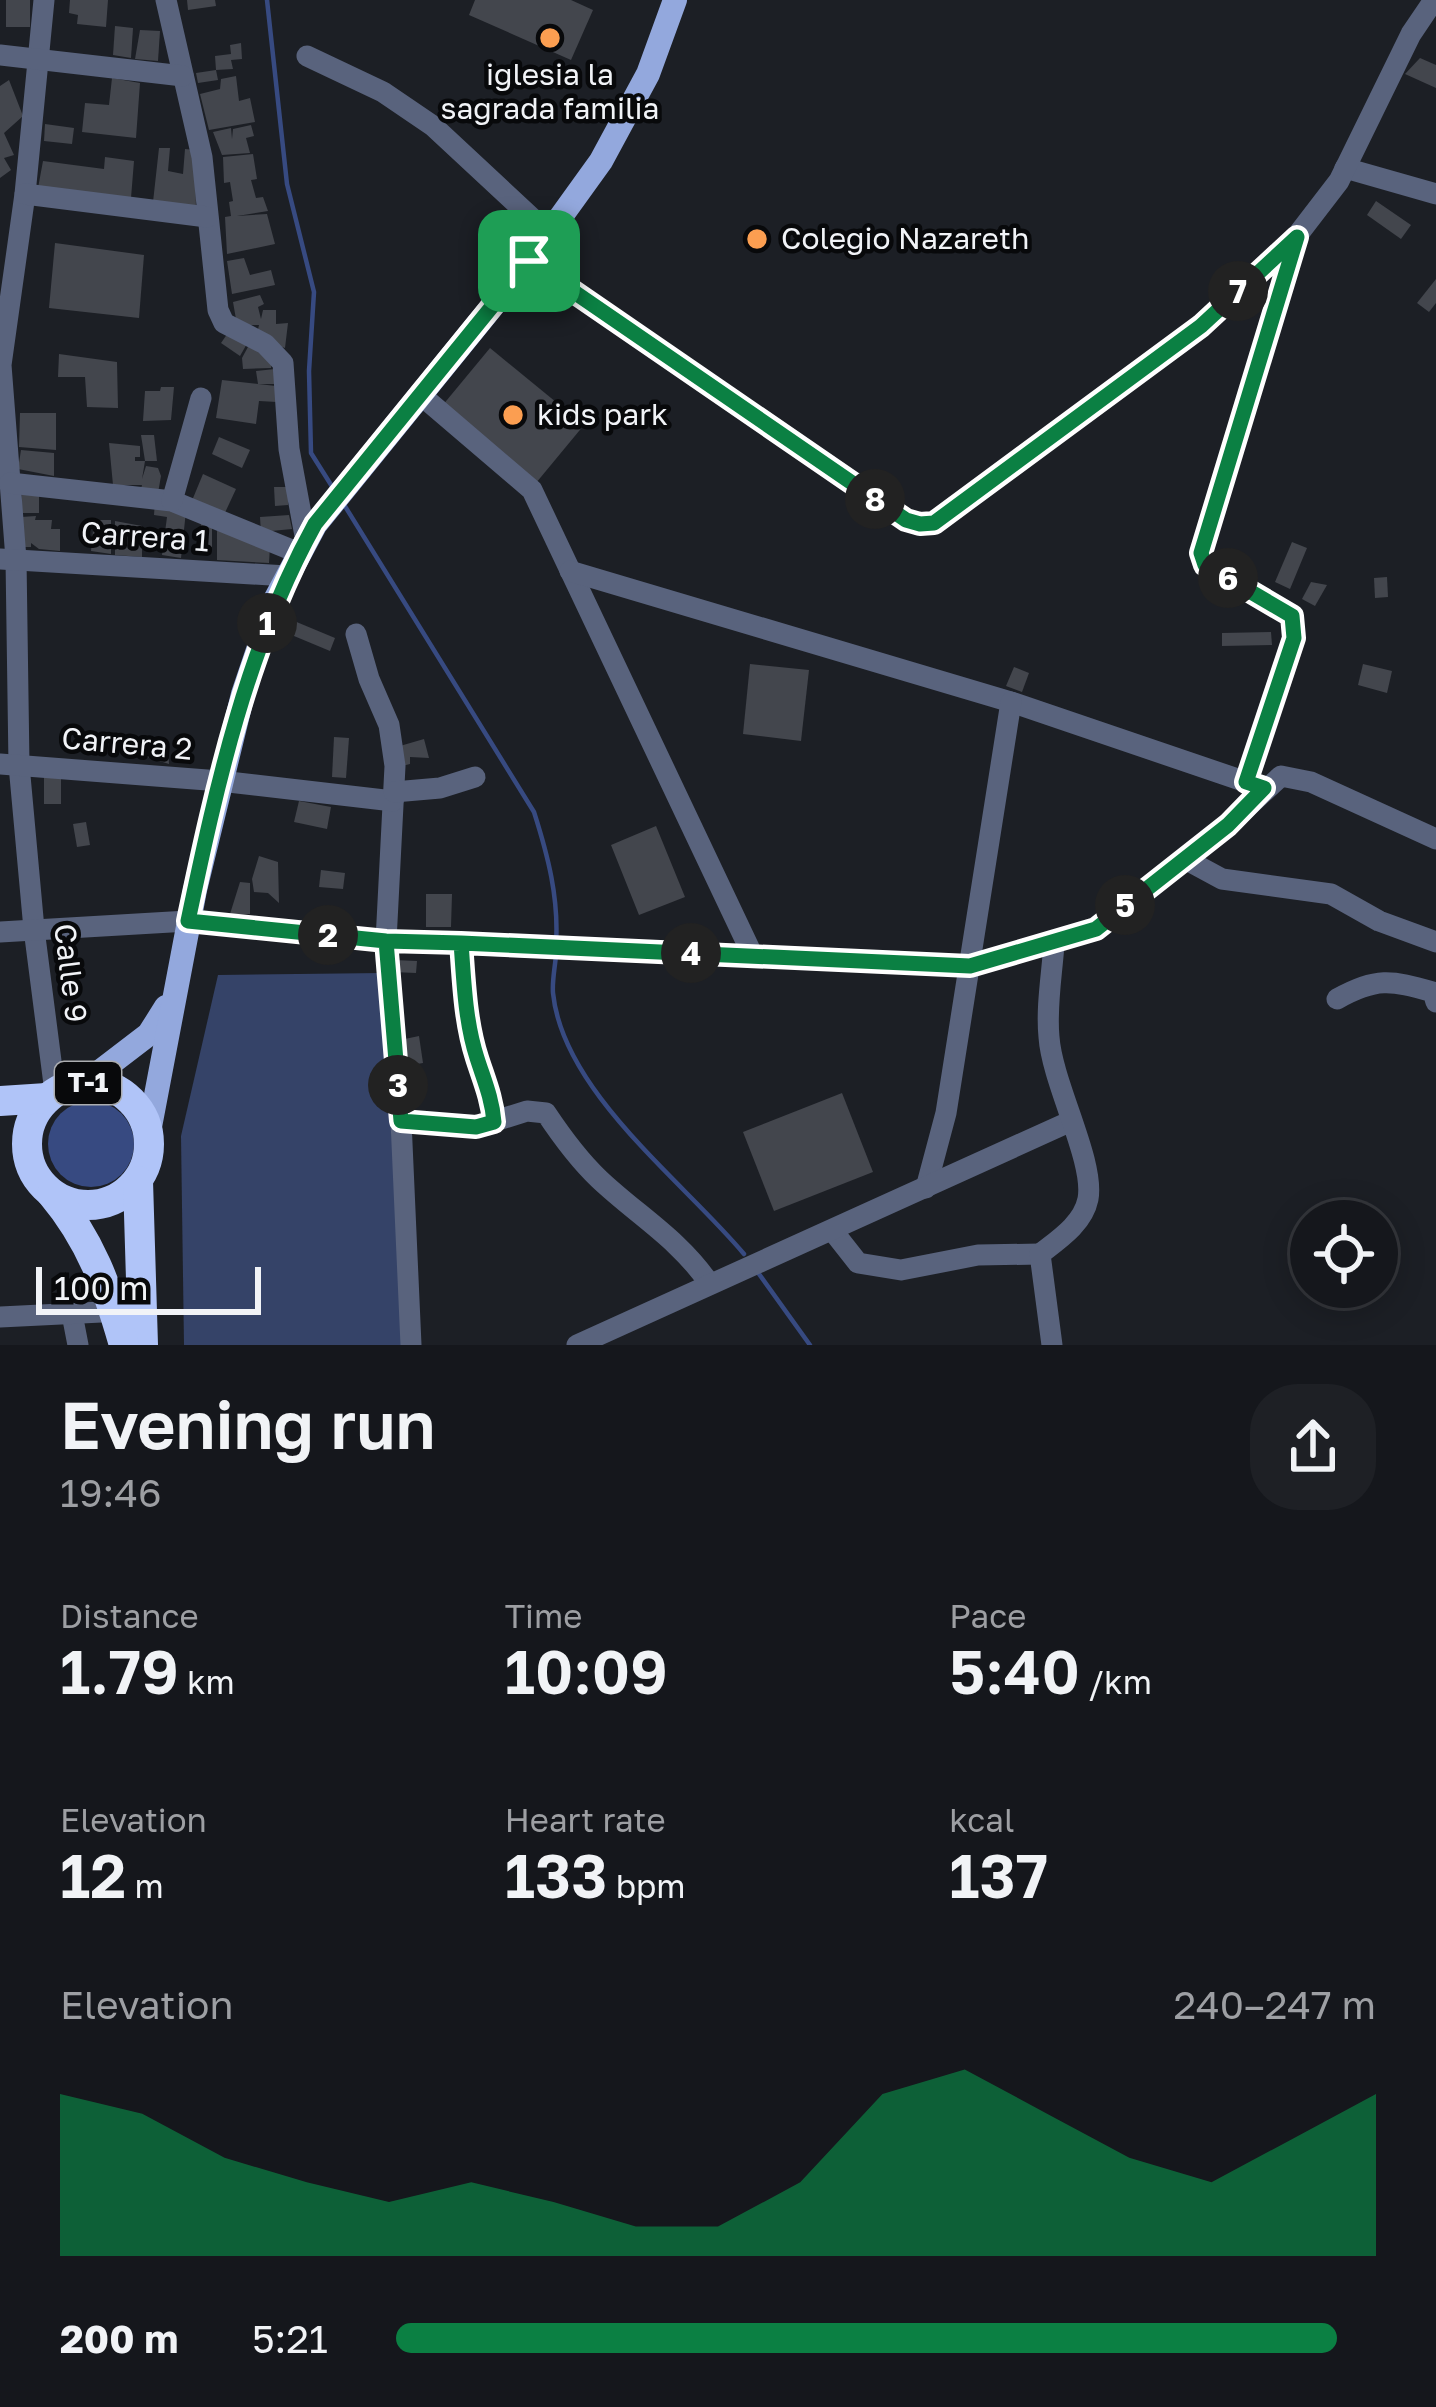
<!DOCTYPE html>
<html lang="en">
<head>
<meta charset="utf-8">
<style>
	:root { --surface:#15171c; --page:#1e2025; --text:#f1f3f6; --muted:#9d9fa3; --line:#34363b; --accent:#0b8043 }
	body { margin:0; font-family:"Golos Text",sans-serif; background:var(--page); color:var(--text); height:100vh; display:flex; flex-direction:column; font-size:45px; white-space:nowrap }
	* { box-sizing:border-box; margin:0 }
	p { font-size:39px; color:var(--muted) }
	.icon { flex:none; width:66px; height:66px; fill:none; stroke:currentColor; stroke-width:2; stroke-linecap:round; stroke-linejoin:round }
	.map { position:relative; height:1345px; overflow:hidden }
	.sheet { display:flex; flex-direction:column; background:var(--surface); flex:1 }
	.sheet>* { flex:none }
	.tools { position:absolute; left:1290px; top:1200px; display:grid; gap:24px }
	.tools a { display:grid; place-items:center; width:108px; height:108px; border-radius:50%; background:var(--surface); box-shadow:0 6px 30px #0003,0 0 0 3px var(--line); font-size:60px }
	.scale { position:absolute; left:36px; bottom:30px; width:225px; box-sizing:border-box; padding-left:12px; border:6px solid #f1f3f7; border-top:0; font-size:33px; line-height:42px; white-space:nowrap; color:#f1f3f7; -webkit-text-stroke:9px #08090b; paint-order:stroke }
	.pin { position:absolute; display:grid; place-items:center; width:102px; height:102px; color:#fff; margin:-51px; border-radius:24px; box-shadow:0 6px 18px #0006 }
	.km { position:absolute; width:60px; height:60px; margin:-30px; border-radius:50%; background:#222; color:#fff; font-size:33px; line-height:60px; text-align:center }
	.round { display:grid; place-items:center; flex:none; width:126px; height:126px; border-radius:48px; background:var(--page) }
	.overview { display:flex; align-items:center; justify-content:space-between; height:204px; padding:0 60px }
	h1 { font-size:66px; font-weight:600; line-height:90px }
	.figures { display:grid; grid-template-columns:repeat(3,1fr); gap:18px; height:204px; padding:12px 60px }
	.figures div { display:grid; align-content:center }
	.figures b { font-size:60px; font-weight:600 }
	.figures small { font-size:33px; font-weight:400 }
	.figures p { font-size:33px }
	.chart { height:336px; padding:24px 60px }
	.chart p { display:flex; justify-content:space-between }
	.chart svg { width:100%; height:216px; margin-top:12px; fill:var(--accent); opacity:.7 }
	ul { padding:0 60px; list-style:none; font-size:39px }
	li { display:grid; grid-template-columns:192px 144px 1fr; align-items:center; height:90px }
	li i { height:30px; border-radius:15px; background:var(--accent) }
	.map>svg:first-child { display:block }
</style>
</head>
<body>
<div class="map">
<svg width="1436" height="1345" viewBox="0 0 1436 1345">
	<rect width="100%" height="100%" fill="#1c1f25"/>
	<path fill="#354368" d="M 383,973 L 403,1345 L 184,1345 L 181,1136 L 218,975 Z"/>
	<circle fill="#374a81" cx="91" cy="1144" r="43"/>
	<g fill="none" stroke-linecap="round" stroke-linejoin="round">
		<g stroke="#374a81" stroke-width="4.5">
			<path d="M 267,0 L 287,184 L 314,292 L 309,371 L 311,453 L 333,488"/>
			<path d="M 343,503 L 534,812 C 548,856 559,898 556,944"/>
			<path d="M 556,955 C 555,967 552,981 553,993 C 563,1092 684,1182 744,1254"/>
			<path d="M 759,1274 L 810,1345"/>
		</g>
	</g>
	<g fill="#43464d">
		<rect x="6" y="0" width="24" height="27"/>
		<path d="M 70,0 L 108,0 L 106,27 L 77,24 L 78,15 L 69,13 Z"/>
		<path d="M 187,0 L 215,0 L 216,6 L 188,10 Z"/>
		<path d="M 475,0 L 571,0 L 593,10 L 571,60 L 469,15 Z"/>
		<path d="M 115,26 L 133,28 L 131,58 L 113,55 Z"/>
		<path d="M 140,30 L 160,31 L 158,61 L 135,59 Z"/>
		<path d="M 241,43 L 242,59 L 231,60 L 233,69 L 216,70 L 218,80 L 198,83 L 196,73 L 216,70 L 215,56 L 231,54 L 230,45 Z"/>
		<path d="M 1420,58 L 1436,65 L 1436,88 L 1405,74 Z"/>
		<path d="M 236,76 L 239,101 L 250,98 L 255,122 L 209,130 L 200,94 L 220,89 L 221,79 Z"/>
		<path d="M 112,78 L 140,83 L 136,138 L 82,132 L 85,103 L 109,105 Z"/>
		<path d="M 9,80 L 23,116 L 4,133 L 14,155 L 4,158 L 11,170 L 0,178 L 0,86 Z"/>
		<path d="M 45,124 L 74,128 L 72,144 L 44,141 Z"/>
		<path d="M 251,125 L 254,136 L 246,138 L 250,153 L 222,155 L 213,132 L 231,128 L 232,139 L 233,129 Z"/>
		<path d="M 159,148 L 170,148 L 168,171 L 183,174 L 185,149 L 195,150 L 196,210 L 153,202 Z"/>
		<path d="M 253,154 L 257,179 L 251,180 L 256,198 L 263,197 L 268,211 L 237,216 L 267,214 L 275,244 L 227,254 L 225,217 L 231,216 L 229,202 L 233,201 L 230,182 L 224,183 L 223,157 Z"/>
		<path d="M 105,157 L 134,161 L 131,198 L 38,188 L 43,161 L 104,169 Z"/>
		<path d="M 1376,201 L 1411,225 L 1401,239 L 1367,215 Z"/>
		<path d="M 55,243 L 144,255 L 139,318 L 49,308 Z"/>
		<path d="M 244,258 L 250,275 L 271,270 L 275,285 L 232,294 L 227,261 Z"/>
		<path d="M 1436,279 L 1436,303 L 1429,312 L 1417,303 Z"/>
		<path d="M 260,295 L 264,304 L 258,307 L 261,319 L 263,310 L 276,310 L 276,324 L 288,323 L 285,348 L 256,338 L 259,325 L 237,325 L 233,302 Z"/>
		<path d="M 230,330 L 248,342 L 240,356 L 221,343 Z"/>
		<path d="M 249,345 L 273,355 L 271,368 L 243,369 L 242,358 Z"/>
		<path d="M 490,348 L 584,425 L 536,483 L 442,406 Z"/>
		<path d="M 59,354 L 117,362 L 118,408 L 87,407 L 85,377 L 58,377 Z"/>
		<path d="M 275,369 L 276,384 L 258,384 L 256,371 Z"/>
		<path d="M 222,380 L 276,386 L 277,402 L 259,401 L 256,424 L 216,418 Z"/>
		<path d="M 161,387 L 174,387 L 171,420 L 143,421 L 145,391 L 160,391 Z"/>
		<path d="M 20,413 L 56,413 L 56,450 L 19,447 Z"/>
		<path d="M 141,435 L 154,435 L 157,461 L 145,461 Z"/>
		<path d="M 219,437 L 250,450 L 242,468 L 212,454 Z"/>
		<path d="M 109,443 L 140,446 L 140,457 L 135,457 L 135,461 L 145,461 L 142,479 L 146,466 L 158,468 L 161,476 L 158,493 L 140,492 L 142,485 L 113,485 Z"/>
		<path d="M 21,450 L 54,453 L 54,476 L 18,469 Z"/>
		<path d="M 203,474 L 236,489 L 223,517 L 191,503 Z"/>
		<path d="M 274,487 L 289,487 L 288,505 L 275,506 Z"/>
		<path d="M 22,489 L 39,493 L 39,513 L 21,513 Z"/>
		<path d="M 155,501 L 186,511 L 181,558 L 162,555 L 167,517 L 154,515 Z"/>
		<path d="M 289,515 L 292,529 L 261,532 L 260,517 Z"/>
		<path d="M 36,516 L 35,520 L 52,520 L 51,529 L 60,529 L 60,551 L 39,549 L 31,543 L 31,547 L 25,547 L 21,517 Z"/>
		<path d="M 94,520 L 111,520 L 111,554 L 91,551 Z"/>
		<path d="M 115,521 L 142,526 L 142,557 L 115,555 Z"/>
		<path d="M 201,522 L 212,523 L 212,547 L 200,548 Z"/>
		<path d="M 224,527 L 270,546 L 269,563 L 217,560 L 217,531 Z"/>
		<path d="M 1292,542 L 1307,548 L 1290,589 L 1275,582 Z"/>
		<path d="M 1387,577 L 1388,597 L 1375,598 L 1374,578 Z"/>
		<path d="M 1311,582 L 1327,585 L 1315,606 L 1302,599 Z"/>
		<path d="M 287,618 L 335,638 L 330,651 L 282,631 Z"/>
		<path d="M 1271,632 L 1272,645 L 1222,646 L 1222,633 Z"/>
		<path d="M 750,664 L 809,670 L 801,741 L 743,734 Z"/>
		<path d="M 1363,664 L 1392,671 L 1387,693 L 1358,685 Z"/>
		<path d="M 1014,667 L 1029,673 L 1022,692 L 1006,686 Z"/>
		<path d="M 334,737 L 349,738 L 346,778 L 332,777 Z"/>
		<path d="M 424,739 L 429,758 L 410,757 L 410,764 L 398,767 L 393,748 Z"/>
		<path d="M 168,747 L 169,764 L 147,757 L 150,748 Z"/>
		<rect x="44" y="777" width="17" height="27"/>
		<path d="M 299,801 L 331,807 L 327,829 L 294,822 Z"/>
		<path d="M 86,822 L 90,845 L 77,847 L 73,824 Z"/>
		<path d="M 656,826 L 685,897 L 639,915 L 611,845 Z"/>
		<path d="M 259,856 L 278,862 L 279,903 L 268,893 L 254,892 L 252,879 Z"/>
		<path d="M 321,870 L 345,873 L 343,889 L 319,887 Z"/>
		<path d="M 240,882 L 250,883 L 250,914 L 230,914 Z"/>
		<path d="M 426,894 L 452,894 L 451,927 L 426,927 Z"/>
		<path d="M 394,960 L 417,961 L 416,973 L 393,972 Z"/>
		<path d="M 419,1036 L 423,1063 L 405,1066 L 400,1040 Z"/>
		<path d="M 842,1093 L 873,1172 L 774,1211 L 743,1132 Z"/>
	</g>
	<g fill="none" stroke-linecap="round" stroke-linejoin="round">
		<g stroke="#59637d" stroke-width="21">
			<path d="M 44,0 L 25,194 L 1,365 L 16,559 L 19,765 L 34,929 L 55,1092"/>
			<path d="M 166,0 L 202,157 L 218,310 L 224,323 L 265,344 L 283,363 L 289,449 L 306,541"/>
			<path d="M 0,55 L 183,76"/>
			<path d="M 307,56 L 383,92 L 433,126 L 549,234"/>
			<path d="M 1345,168 L 1436,194"/>
			<path d="M 25,194 L 207,217"/>
			<path d="M 529,261 L 906,520 L 920,525 L 935,523 L 1201,326 L 1296,237 L 1339,181 L 1411,34 L 1434,0"/>
			<path d="M 422,396 L 532,490 L 753,956"/>
			<path d="M 10,483 L 172,501 L 299,553"/>
			<path d="M 172,501 L 201,398"/>
			<path d="M 0,559 L 287,576"/>
			<path d="M 570,571 L 1011,702 L 1264,788"/>
			<path d="M 356,634 L 369,679 L 389,725 L 395,766 L 386,941 L 401,1121 L 411,1345"/>
			<path d="M 0,764 L 220,781 L 393,801"/>
			<path d="M 1246,782 L 1293,638 L 1292,616 L 1205,565 L 1201,553 L 1296,237"/>
			<path d="M 394,792 L 440,788 L 475,777"/>
			<path d="M 1185,859 L 1222,879 L 1331,894 L 1379,921 L 1436,942"/>
			<path d="M 0,932 L 188,921 L 386,941 L 970,966 L 1095,929 L 1228,825 L 1281,776 L 1311,782 L 1436,839"/>
			<path d="M 461,943 C 464,981 464,1021 476,1058 C 484,1080 492,1098 495,1122"/>
			<path d="M 1337,999 C 1376,977 1391,980 1433,992 L 1436,1002"/>
			<path d="M 401,1121 L 476,1127 L 527,1111 L 546,1113 C 562,1137 578,1159 599,1179 C 637,1215 679,1239 709,1283"/>
			<path d="M 926,1188 L 946,1113 L 1011,702"/>
			<path d="M 832,1230 L 858,1263 L 901,1270 L 978,1255 L 1040,1254"/>
			<path d="M 72,1314 L 78,1345"/>
			<path d="M 0,1317 L 122,1311"/>
			<path d="M 577,1345 L 1069,1122"/>
			<path d="M 1052,1345 L 1040,1254 C 1058,1240 1083,1224 1088,1199 C 1095,1161 1052,1083 1049,1037 C 1046,1007 1052,974 1054,944"/>
		</g>
		<g stroke="#93a8dd" stroke-width="24">
			<path d="M 85,1083 L 149,1034 L 166,1007"/>
			<path d="M 149,1132 L 195,890 L 243,694 L 275,600 L 315,525 L 529,261 L 601,161 L 648,74 L 675,0"/>
		</g>
		<g stroke="#b0c4f8" stroke-width="30">
			<circle cx="88" cy="1144" r="61"/>
			<path d="M 0,1101 L 47,1098"/>
			<path d="M 138,1181 L 143,1345"/>
			<path d="M 52,1194 C 90,1239 108,1288 124,1345"/>
		</g>
	</g>
	<g fill="none" stroke-linecap="round" stroke-linejoin="round">
		<g stroke="#fff" stroke-width="24">
			<path id="route" d="M 529,261 L 315,524 C 247,647 217,784 188,921 L 386,941 L 461,943 C 464,981 465,1021 477,1058 C 484,1080 492,1098 494,1122 L 476,1127 L 401,1121 L 386,941 L 461,943 L 970,966 L 1096,929 L 1228,825 L 1264,788 L 1246,782 L 1294,638 L 1292,616 L 1205,565 L 1201,553 L 1297,237 L 1201,326 L 934,523 L 920,524 L 906,520 L 529,261"/>
		</g>
		<use href="#route" stroke="#0b8043" stroke-width="15"/>
	</g>
	<g fill="#fb9e51" stroke="#08090b" stroke-width="4.5">
		<circle cx="550" cy="38" r="12"/>
		<circle cx="757" cy="239" r="12"/>
		<circle cx="513" cy="415" r="12"/>
	</g>
	<g text-anchor="middle" stroke-width="9" stroke-linejoin="round" paint-order="stroke">
		<rect fill="#08090b" stroke="#abadb0" stroke-width="3" x="55" y="1062" width="66" height="42" rx="9"/>
		<g font-size="27" font-weight="bold" fill="#f1f3f7">
			<text x="88" y="1092">T-1</text>
		</g>
		<g font-size="30" fill="#f1f3f7" stroke="#08090b" text-anchor="start">
			<text x="550" y="85" text-anchor="middle">iglesia la<tspan x="550" dy="34">sagrada familia</tspan></text>
			<text x="781" y="249">Colegio Nazareth</text>
			<text x="537" y="425">kids park</text>
		</g>
		<g font-size="30" fill="#f1f3f7" stroke="#08090b">
			<text transform="translate(145 537) rotate(4)" y="10">Carrera 1</text>
			<text transform="translate(127 744) rotate(5)" y="10">Carrera 2</text>
			<text transform="translate(70 973) rotate(83)" y="10">Calle 9</text>
		</g>
	</g>
</svg>
<div class="tools">
<a><svg class="icon" aria-label="locate" viewBox="0 0 24 24"><circle cx="12" cy="12" r="6"/><path d="M12 2v4M12 18v4M2 12h4M18 12h4"/></svg></a>
</div>
<div class="scale">100 m</div>
<div class="pin" style="left:529px;top:261px;background:#1e9e55"><svg class="icon" aria-label="arrive" viewBox="0 0 24 24"><path d="M6 21V4h12l-3 4 3 4H6"/></svg></div>
<b class="km" style="left:267px;top:623px">1</b>
<b class="km" style="left:328px;top:935px">2</b>
<b class="km" style="left:398px;top:1085px">3</b>
<b class="km" style="left:691px;top:953px">4</b>
<b class="km" style="left:1125px;top:905px">5</b>
<b class="km" style="left:1228px;top:578px">6</b>
<b class="km" style="left:1238px;top:291px">7</b>
<b class="km" style="left:875px;top:499px">8</b>
</div>
<section class="sheet">
<div class="overview"><div><h1>Evening run</h1><p>19:46</p></div><a class="round"><svg class="icon" aria-label="share" viewBox="0 0 24 24"><path d="M12 15V3M7 8l5-5 5 5M5 13v7h14v-7"/></svg></a></div>
<div class="figures">
<div><p>Distance</p><b>1.79<small> km</small></b></div>
<div><p>Time</p><b>10:09</b></div>
<div><p>Pace</p><b>5:40<small> /km</small></b></div>
</div>
<div class="figures">
<div><p>Elevation</p><b>12<small> m</small></b></div>
<div><p>Heart rate</p><b>133<small> bpm</small></b></div>
<div><p>kcal</p><b>137</b></div>
</div>
<div class="chart"><p><span>Elevation</span>240–247 m</p>
<svg viewBox="0 0 160 44" preserveAspectRatio="none"><path d="M0 44V11L10 15L20 24L30 29L40 33L50 29L60 33L70 38L80 38L90 29L100 11L110 6L120 15L130 24L140 29L150 20L160 11V44z"/></svg>
</div>
<ul>
<li><b>200 m</b>5:21<i style="width:96%"></i></li>
</ul>
</section>
</body>
</html>
